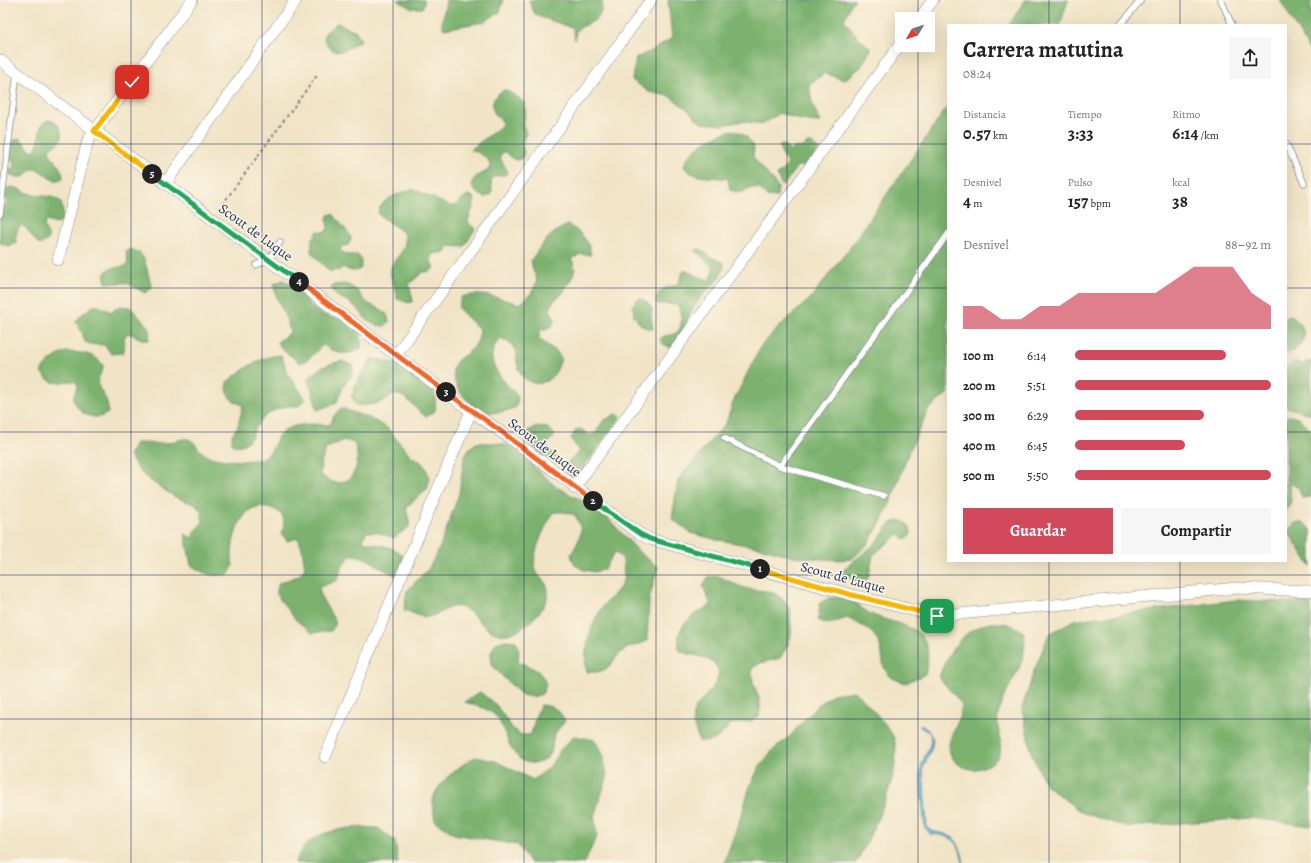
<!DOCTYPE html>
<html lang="es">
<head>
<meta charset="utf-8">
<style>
	:root { --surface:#fff; --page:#f6f6f6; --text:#222; --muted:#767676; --accent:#d1495b }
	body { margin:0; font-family:Alegreya,serif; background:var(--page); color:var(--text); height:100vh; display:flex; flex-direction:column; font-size:15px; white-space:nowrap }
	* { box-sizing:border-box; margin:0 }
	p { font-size:13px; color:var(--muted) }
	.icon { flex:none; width:22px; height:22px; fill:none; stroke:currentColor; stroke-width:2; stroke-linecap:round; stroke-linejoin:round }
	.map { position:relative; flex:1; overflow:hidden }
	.side { position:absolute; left:947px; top:24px; width:340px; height:538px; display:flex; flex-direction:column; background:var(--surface); border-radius:0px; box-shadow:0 4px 16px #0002 }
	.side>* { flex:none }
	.needle { width:26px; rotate:231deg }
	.controls { position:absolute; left:895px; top:12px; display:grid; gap:8px }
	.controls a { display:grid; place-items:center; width:40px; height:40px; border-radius:0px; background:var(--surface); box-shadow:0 4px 16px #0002; font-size:20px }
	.pin { position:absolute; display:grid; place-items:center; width:34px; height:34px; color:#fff; margin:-17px; border-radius:8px; box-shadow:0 2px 6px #0006 }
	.km { position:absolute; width:20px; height:20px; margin:-10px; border-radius:50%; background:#222; color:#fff; font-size:11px; line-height:20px; text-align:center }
	.round { display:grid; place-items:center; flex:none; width:42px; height:42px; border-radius:0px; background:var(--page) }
	.head { display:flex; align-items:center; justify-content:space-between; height:68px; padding:0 16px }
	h1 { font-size:22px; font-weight:600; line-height:30px }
	.metrics { display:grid; grid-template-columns:repeat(3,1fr); gap:6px; height:68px; padding:4px 16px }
	.metrics div { display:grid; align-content:center }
	.metrics b { font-size:17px; font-weight:600 }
	.metrics small { font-size:11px; font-weight:400 }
	.metrics p { font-size:11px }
	.chart { height:112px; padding:8px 16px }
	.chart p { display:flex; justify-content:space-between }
	.chart svg { width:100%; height:72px; margin-top:4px; fill:var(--accent); opacity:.7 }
	.cta { display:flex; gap:8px; margin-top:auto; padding:8px 16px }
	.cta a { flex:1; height:46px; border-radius:0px; background:var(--accent); color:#fff; font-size:16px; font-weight:600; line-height:46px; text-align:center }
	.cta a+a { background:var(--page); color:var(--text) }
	ul { padding:0 16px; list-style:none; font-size:13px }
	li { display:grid; grid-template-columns:64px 48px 1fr; align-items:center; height:30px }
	li i { height:10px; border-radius:5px; background:var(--accent) }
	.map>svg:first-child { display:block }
</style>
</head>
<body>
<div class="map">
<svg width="1311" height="863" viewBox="0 0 1311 863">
	<rect width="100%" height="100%" fill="#fcf5e5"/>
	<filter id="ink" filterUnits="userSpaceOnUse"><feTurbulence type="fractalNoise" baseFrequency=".025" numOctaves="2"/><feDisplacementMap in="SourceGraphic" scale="8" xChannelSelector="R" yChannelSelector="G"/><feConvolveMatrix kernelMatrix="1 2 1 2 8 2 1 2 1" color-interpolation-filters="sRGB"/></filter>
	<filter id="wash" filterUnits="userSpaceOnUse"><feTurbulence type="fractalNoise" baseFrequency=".012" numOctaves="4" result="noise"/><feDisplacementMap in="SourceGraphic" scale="16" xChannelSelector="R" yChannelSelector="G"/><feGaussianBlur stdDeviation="0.9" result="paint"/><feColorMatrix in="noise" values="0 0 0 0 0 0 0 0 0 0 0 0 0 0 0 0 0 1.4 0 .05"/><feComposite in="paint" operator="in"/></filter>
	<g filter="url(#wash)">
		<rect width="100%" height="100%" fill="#f1e4c6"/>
		<g fill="#7cb26e" stroke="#4c7066" fill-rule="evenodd">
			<path d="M 397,0 L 424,0 L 424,4 L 422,8 L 411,8 Z"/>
			<path d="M 446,0 L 503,0 L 500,12 L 483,22 L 444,29 L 442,24 Z"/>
			<path d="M 529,0 L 602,0 C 602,23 593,20 576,30 L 575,40 L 573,28 L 535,15 Z"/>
			<path d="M 668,0 L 855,0 L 852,2 L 844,20 L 857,36 L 871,49 L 861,67 L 844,80 L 825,73 L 809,84 L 812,103 L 820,122 L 800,120 L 780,113 L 763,124 L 742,121 L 722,125 L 701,123 L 686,108 L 669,96 L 649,92 L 632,80 L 636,58 L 655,49 L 672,38 Z"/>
			<path d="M 1025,0 L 1068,0 L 1060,25 L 1009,25 Z"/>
			<path d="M 1280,0 L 1311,0 L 1311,53 Z"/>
			<path d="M 337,23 L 356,31 L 361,40 C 347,49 333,61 324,38 L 325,33 Z"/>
			<path d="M 505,90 L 518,97 L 525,104 L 526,109 L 523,125 L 526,134 L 522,143 L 524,153 L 522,158 L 518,160 L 513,159 L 506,152 L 501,153 L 500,158 L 508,172 L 505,175 L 495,176 L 491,180 L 492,190 L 490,195 L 485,197 C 476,194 466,185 476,177 C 479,174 485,173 488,170 C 496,161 478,151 470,150 L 500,127 L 503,123 C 500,118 496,116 494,112 C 489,103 496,93 505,90 Z"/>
			<path d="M 948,106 L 948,393 L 928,410 L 908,454 L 891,501 L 880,524 L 867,545 L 852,559 L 835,560 L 792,556 L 759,547 L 718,540 L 691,533 L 672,519 L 678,480 L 726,423 L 734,400 L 761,346 L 784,322 L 809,300 L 849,249 Z"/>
			<path d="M 48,120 C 59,122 62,129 61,139 L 58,143 L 49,148 C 49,159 62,163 63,178 C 48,186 46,168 32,169 C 23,178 24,178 11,176 L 8,171 L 15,166 L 8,152 L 11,142 L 20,138 L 29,149 L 34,151 C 43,141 35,126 48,120 Z"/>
			<path d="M 731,130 C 743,132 748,137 754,147 L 753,157 L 778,187 L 777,197 L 766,196 L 759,188 L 749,188 L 741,193 L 730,190 L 728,179 C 714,176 692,180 684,166 C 691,145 712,138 731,130 Z"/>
			<path d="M 807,143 L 812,143 L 819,150 L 807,166 L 797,166 L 783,186 L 780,183 L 777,175 L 788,165 L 782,155 L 779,145 L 784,145 L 791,152 L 793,148 L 804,147 Z"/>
			<path d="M 10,187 C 18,187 21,191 28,193 C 40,198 50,193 61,202 L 63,212 L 61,222 L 57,224 L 46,221 L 44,226 L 48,235 L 48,240 L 39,245 L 26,228 L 22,225 L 18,229 L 15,238 L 17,243 L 9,246 L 0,243 L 0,210 L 7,205 L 4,194 L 6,190 Z"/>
			<path d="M 410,190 L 415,190 L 450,206 L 455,206 L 463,198 L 468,195 L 473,197 C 477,207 469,212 468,222 L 475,229 L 464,247 L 448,246 C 445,255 441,252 433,254 L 430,258 L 434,268 L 430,271 L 423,272 L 409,284 L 413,301 L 409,303 L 397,299 C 398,288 388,277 391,268 C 395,254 409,253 404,233 L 378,214 C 381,198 397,195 410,190 Z"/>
			<path d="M 333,214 L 350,235 L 351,240 L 348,245 L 343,246 L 340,249 L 346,255 L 357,255 L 361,258 L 361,268 C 355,273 350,271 343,267 L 339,270 L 329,271 L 311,252 L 312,240 L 318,231 L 323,232 L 328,230 L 327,219 L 328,215 Z"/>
			<path d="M 568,225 C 581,232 589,240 591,255 L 580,254 L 572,259 L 575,269 L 572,278 L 561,295 L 553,301 L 550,310 L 555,319 L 551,328 L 540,330 L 539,339 L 556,351 L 561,358 C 552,397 513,388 517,352 L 510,343 L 501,338 C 478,360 504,380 518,397 L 516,407 C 507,411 497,414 486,412 C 471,408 452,387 453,371 C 454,353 478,357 480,330 L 458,308 L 461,297 C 484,291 499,299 520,304 C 529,297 534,291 537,280 L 533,270 L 531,260 C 542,245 551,231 568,225 Z"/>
			<path d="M 131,249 L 140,253 L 144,259 L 152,288 L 145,293 L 127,283 L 106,283 C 101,266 113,269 126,266 L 128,262 L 126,252 Z"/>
			<path d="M 700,249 L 712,258 L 724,263 C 724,279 709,287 700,298 C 688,315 684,332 671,348 L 662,343 L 660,339 C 667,333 669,337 674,334 C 684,331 683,310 676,304 L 661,304 L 656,303 C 657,287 667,289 678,284 L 684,270 L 707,280 L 712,278 L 713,267 L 695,250 Z"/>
			<path d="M 283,280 C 300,286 305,304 320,313 C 331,320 348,317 357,327 C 362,333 361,341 361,348 C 346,357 337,354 323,345 C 313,353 312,359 300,363 L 283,350 L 277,342 L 290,333 C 288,315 275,302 274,284 Z"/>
			<path d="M 344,284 C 361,289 359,297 369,304 C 378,309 388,309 389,322 L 385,326 C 363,325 366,314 352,304 C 343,297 335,299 331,287 L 334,285 Z"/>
			<path d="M 639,298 L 646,301 L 652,309 L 651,316 L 653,329 C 645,329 638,324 635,316 L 634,317 L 633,304 Z"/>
			<path d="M 93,306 L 98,306 L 111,312 L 120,306 L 130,307 L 150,329 L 149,340 L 144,340 L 129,333 L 125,335 C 123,341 126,347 123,353 L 111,354 L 105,345 L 90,344 L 85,342 L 82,332 L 76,322 L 81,315 Z"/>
			<path d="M 1292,316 C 1309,331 1308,345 1286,354 L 1286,317 Z"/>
			<path d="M 66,352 C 81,353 93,352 103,365 C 104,372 97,375 98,383 C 99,393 109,396 108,413 C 96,422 79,415 74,400 C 73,395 77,390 78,385 L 74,381 C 58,382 53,387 41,372 C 45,364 57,355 66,352 Z"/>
			<path d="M 281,355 L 288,374 L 306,399 L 299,406 C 281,404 264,413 255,429 C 252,435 251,440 244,444 C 241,446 235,445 232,445 L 232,435 L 238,426 L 243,405 C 229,400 227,397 227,382 C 244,369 259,357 281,355 Z"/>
			<path d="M 371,359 C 386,359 417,370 428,382 C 436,389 436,402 435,411 L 426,417 L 403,396 L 394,394 C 381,404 371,406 356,405 L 351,395 L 353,397 L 355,385 Z"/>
			<path d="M 343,361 L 353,366 L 352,376 L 345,383 L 336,403 L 317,410 L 312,390 L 307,380 C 317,368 327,364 343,361 Z"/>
			<path d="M 1293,361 L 1302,364 L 1311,361 L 1311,414 L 1286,407 L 1286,368 Z"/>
			<path d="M 341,408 L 369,418 L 387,428 L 411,456 L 420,461 L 426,468 L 429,478 L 428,488 L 406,507 L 410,526 L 394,538 L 376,532 L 366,532 L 363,541 C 381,547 394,544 407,560 L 400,576 C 380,572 372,556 352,555 C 343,563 340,569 338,580 L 319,587 L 321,597 L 336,623 L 331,631 L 312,633 L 296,620 L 276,594 L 279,583 L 298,576 L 305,568 L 302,548 L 298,538 L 287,541 L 281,533 C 282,531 284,527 284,524 C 285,508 261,502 250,510 C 236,521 229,549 233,565 L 229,574 C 213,577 203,574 191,565 L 185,534 L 191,538 L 203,521 L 201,511 L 194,504 L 175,497 L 148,479 L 140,472 L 129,455 L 136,443 C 147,443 157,444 167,443 C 173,442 182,438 188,439 C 195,441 196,447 201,451 C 211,462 245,462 259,459 C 274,455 273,443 280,434 C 292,422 315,424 330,425 L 334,416 ZM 344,440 L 354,443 C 365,468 346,498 320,474 L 321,463 L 326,449 Z"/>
			<path d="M 616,414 L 621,416 L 612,430 L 608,433 L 577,477 L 572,477 L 565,470 L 569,461 L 580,451 L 571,439 L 576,430 L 581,429 L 589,435 L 595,434 L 603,421 Z"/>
			<path d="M 1289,416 L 1299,418 L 1311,430 L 1311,497 L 1302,498 L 1299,488 L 1290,483 L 1291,503 L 1286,510 L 1286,417 Z"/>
			<path d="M 537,427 L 548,428 L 554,434 L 554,437 L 549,441 L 547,447 L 558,459 C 545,465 530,443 523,435 L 529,430 Z"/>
			<path d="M 476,443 L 496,443 L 507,445 L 516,450 L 555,486 L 601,511 L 640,553 L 658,567 L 649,599 L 647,641 C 640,645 630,646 626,649 C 609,660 613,674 587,672 C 582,652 591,622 604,605 C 610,597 620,591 623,581 C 625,575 623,566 623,559 L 615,552 L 604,569 L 594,572 L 584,570 L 575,565 L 571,555 C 580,538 585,532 575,515 L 565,512 L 554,512 C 546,523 531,555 535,568 C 537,578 550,582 548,594 C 546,612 516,639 498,634 C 482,629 477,615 464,608 C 449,601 439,618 424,617 C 418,616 411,612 404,610 L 407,591 L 429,568 L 440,547 L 459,494 L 464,459 L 468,450 Z"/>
			<path d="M 900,520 C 907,523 911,526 911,534 L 908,538 L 903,538 L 899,534 L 873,555 L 869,575 L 867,579 C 857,583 848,580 843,571 L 846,567 L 874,545 L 890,524 Z"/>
			<path d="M 1295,523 L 1304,523 L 1311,529 L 1311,567 L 1288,531 Z"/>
			<path d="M 718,576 C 727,580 735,585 745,588 C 767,594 774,585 791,610 C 789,619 791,622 791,630 C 792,640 785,650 780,658 L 761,663 L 752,668 C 750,689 764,695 759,716 L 751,721 L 731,724 C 720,735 716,744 699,741 C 696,731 690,721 694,711 C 700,697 735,675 709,660 C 701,655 689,655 680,651 C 673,626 691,616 711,605 L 703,586 L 708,577 Z"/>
			<path d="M 840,597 C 855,599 862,611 875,616 C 908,628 937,627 925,674 L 906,683 C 871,674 891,656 874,635 C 867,627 857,623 847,618 L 828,624 L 818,620 L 820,603 L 829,598 Z"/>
			<path d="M 1236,600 L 1311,603 L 1311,826 L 1251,818 L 1126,827 L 1081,812 L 1046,785 L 1032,755 L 1022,709 L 1034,671 L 1049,634 L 1074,620 Z"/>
			<path d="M 990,623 C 1004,623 1013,623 1024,633 C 1029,665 1008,681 999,710 C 992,731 1015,757 983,767 C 976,770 969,770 962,766 C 954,762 950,757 949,747 C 948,736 961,721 962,704 L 940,679 L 940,674 C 950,650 963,629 990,623 Z"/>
			<path d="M 506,640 L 516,641 L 519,651 L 518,661 C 532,669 542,669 546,685 L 542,694 L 532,697 L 522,695 L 500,674 L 492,665 L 491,653 L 496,643 Z"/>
			<path d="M 855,691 C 865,702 889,725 894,739 C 904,771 871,834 856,863 L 724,863 L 743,811 L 749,789 L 759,767 L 772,751 L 790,736 L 817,706 L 833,694 Z"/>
			<path d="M 480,692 L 496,705 L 513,729 L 521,735 L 531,735 L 536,715 L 541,705 C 554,706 559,709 565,721 C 561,726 555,732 553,738 C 552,745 553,750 549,756 C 546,760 541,762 536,763 C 508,766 508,728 495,715 C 487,708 474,704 464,702 Z"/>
			<path d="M 574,736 L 595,740 L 604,758 L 607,778 L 594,816 L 597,836 L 584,863 L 530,863 L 518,845 L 454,834 L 435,821 C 434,815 433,808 433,802 C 433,785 461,765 475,757 L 495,761 L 533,780 L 549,768 L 560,750 Z"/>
			<path d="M 357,827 L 378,828 L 395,841 L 398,863 L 295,863 C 306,834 329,831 357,827 Z"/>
		</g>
		<path fill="#56bbd4" stroke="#387599" d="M 921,725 L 928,730 L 933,739 L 932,747 L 923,768 L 927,827 L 931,831 C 955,835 959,839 964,863 L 963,863 C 959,839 953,836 930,834 L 925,828 C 923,808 920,788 921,769 C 922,755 934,748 930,733 L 920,727 Z"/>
	</g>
	<g filter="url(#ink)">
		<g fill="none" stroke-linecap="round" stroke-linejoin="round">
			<g stroke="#868a92" stroke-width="7">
				<g id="service">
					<path d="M 1221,0 L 1232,25"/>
					<path d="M 1120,25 L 1141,0"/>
					<path d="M 1286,144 L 1304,183"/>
					<path d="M 0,214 L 17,73"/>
					<path d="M 256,265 L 269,259 L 280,242"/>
					<path d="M 724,438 L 780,466 L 948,234"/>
					<path d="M 780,466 L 884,496"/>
				</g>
			</g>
			<g stroke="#868a92" stroke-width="12">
				<g id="minor">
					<path d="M 919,19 L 933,0"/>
					<path d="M 0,60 L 471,411 C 529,450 583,494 640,534 L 650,539 L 852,595 L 937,616 L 1237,588 L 1311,591"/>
					<path d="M 165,184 L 296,0"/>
					<path d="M 58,260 L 88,140 L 192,0"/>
					<path d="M 396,355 L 651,0"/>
					<path d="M 574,488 L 902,42"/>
					<path d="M 325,757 L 471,411"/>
				</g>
			</g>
			<path stroke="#868a92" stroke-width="2" stroke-dasharray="3 3" stroke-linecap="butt" d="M 219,209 L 318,74"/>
			<use href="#service" stroke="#fff" stroke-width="5.5"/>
			<use href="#minor" stroke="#fff" stroke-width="11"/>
		</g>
	</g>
	<g fill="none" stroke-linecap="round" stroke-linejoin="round" filter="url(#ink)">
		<g stroke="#fff" stroke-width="8">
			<path id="split-1" d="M 760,569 L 852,595 L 937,616"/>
		</g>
		<g stroke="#fff" stroke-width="8">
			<path id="split-2" d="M 593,501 L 640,534 L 650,539 L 760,569"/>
		</g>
		<g stroke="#fff" stroke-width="8">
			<path id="split-3" d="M 446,392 L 502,432 L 593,501"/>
		</g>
		<g stroke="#fff" stroke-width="8">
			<path id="split-4" d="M 299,282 L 446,392"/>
		</g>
		<g stroke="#fff" stroke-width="8">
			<path id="split-5" d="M 152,174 L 299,282"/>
		</g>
		<g stroke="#fff" stroke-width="8">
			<path id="split-6" d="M 132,82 L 94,131 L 152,174"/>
		</g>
		<use href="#split-1" stroke="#f5b400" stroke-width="5"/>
		<use href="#split-2" stroke="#22a559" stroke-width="5"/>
		<use href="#split-3" stroke="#f0652b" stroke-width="5"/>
		<use href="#split-4" stroke="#f0652b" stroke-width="5"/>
		<use href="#split-5" stroke="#22a559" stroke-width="5"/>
		<use href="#split-6" stroke="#f5b400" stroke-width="5"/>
	</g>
	<path fill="none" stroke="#1b2f5e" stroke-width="1" stroke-opacity="0.55" d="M 131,0 L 131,863M 262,0 L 262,863M 393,0 L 393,863M 524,0 L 524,863M 656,0 L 656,863M 787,0 L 787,863M 918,0 L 918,19M 1049,0 L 1049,25M 1180,0 L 1180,25M 918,45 L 918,863M 0,144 L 948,144M 1286,144 L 1311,144M 0,288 L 948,288M 1286,288 L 1311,288M 0,432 L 948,432M 1286,432 L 1311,432M 1049,561 L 1049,863M 1180,561 L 1180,863M 0,575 L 1311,575M 0,719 L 1311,719"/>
	<g text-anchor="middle" stroke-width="3" stroke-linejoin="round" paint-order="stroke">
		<g font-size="14" fill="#1b2f5e" stroke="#fcf5e5">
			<text transform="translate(256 232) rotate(36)" y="5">Scout de Luque</text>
			<text transform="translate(545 447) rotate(37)" y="5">Scout de Luque</text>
			<text transform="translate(843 577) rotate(15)" y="5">Scout de Luque</text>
		</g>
	</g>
</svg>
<div class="controls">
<a><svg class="needle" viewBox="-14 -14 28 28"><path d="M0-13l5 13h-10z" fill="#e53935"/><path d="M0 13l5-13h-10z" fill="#767676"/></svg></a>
</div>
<div class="pin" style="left:937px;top:616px;background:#1e9e55"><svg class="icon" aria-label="arrive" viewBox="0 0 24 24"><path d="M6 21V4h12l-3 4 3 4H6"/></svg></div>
<div class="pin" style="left:132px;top:82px;background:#d93025"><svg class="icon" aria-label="check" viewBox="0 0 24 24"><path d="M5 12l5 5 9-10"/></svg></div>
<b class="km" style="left:760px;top:569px">1</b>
<b class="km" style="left:593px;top:501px">2</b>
<b class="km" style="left:446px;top:392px">3</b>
<b class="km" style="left:299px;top:282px">4</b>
<b class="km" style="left:152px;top:174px">5</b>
<section class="side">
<div class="head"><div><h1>Carrera matutina</h1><p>08:24</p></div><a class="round"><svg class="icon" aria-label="share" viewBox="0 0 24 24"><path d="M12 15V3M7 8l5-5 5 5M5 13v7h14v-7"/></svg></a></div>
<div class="metrics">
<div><p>Distancia</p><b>0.57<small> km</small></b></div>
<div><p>Tiempo</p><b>3:33</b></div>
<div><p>Ritmo</p><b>6:14<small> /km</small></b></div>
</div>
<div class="metrics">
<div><p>Desnivel</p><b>4<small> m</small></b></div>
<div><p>Pulso</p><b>157<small> bpm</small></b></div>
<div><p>kcal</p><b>38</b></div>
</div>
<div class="chart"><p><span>Desnivel</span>88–92 m</p>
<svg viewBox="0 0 160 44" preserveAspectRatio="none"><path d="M0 44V30L10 30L20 38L30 38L40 30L50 30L60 22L70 22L80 22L90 22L100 22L110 14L120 6L130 6L140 6L150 22L160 30V44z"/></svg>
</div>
<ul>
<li><b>100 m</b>6:14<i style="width:77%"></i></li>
<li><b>200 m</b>5:51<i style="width:100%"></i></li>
<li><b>300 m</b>6:29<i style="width:66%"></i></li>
<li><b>400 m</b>6:45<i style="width:56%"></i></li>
<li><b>500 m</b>5:50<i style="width:100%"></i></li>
</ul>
<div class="cta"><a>Guardar</a><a>Compartir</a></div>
</section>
</div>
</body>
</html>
